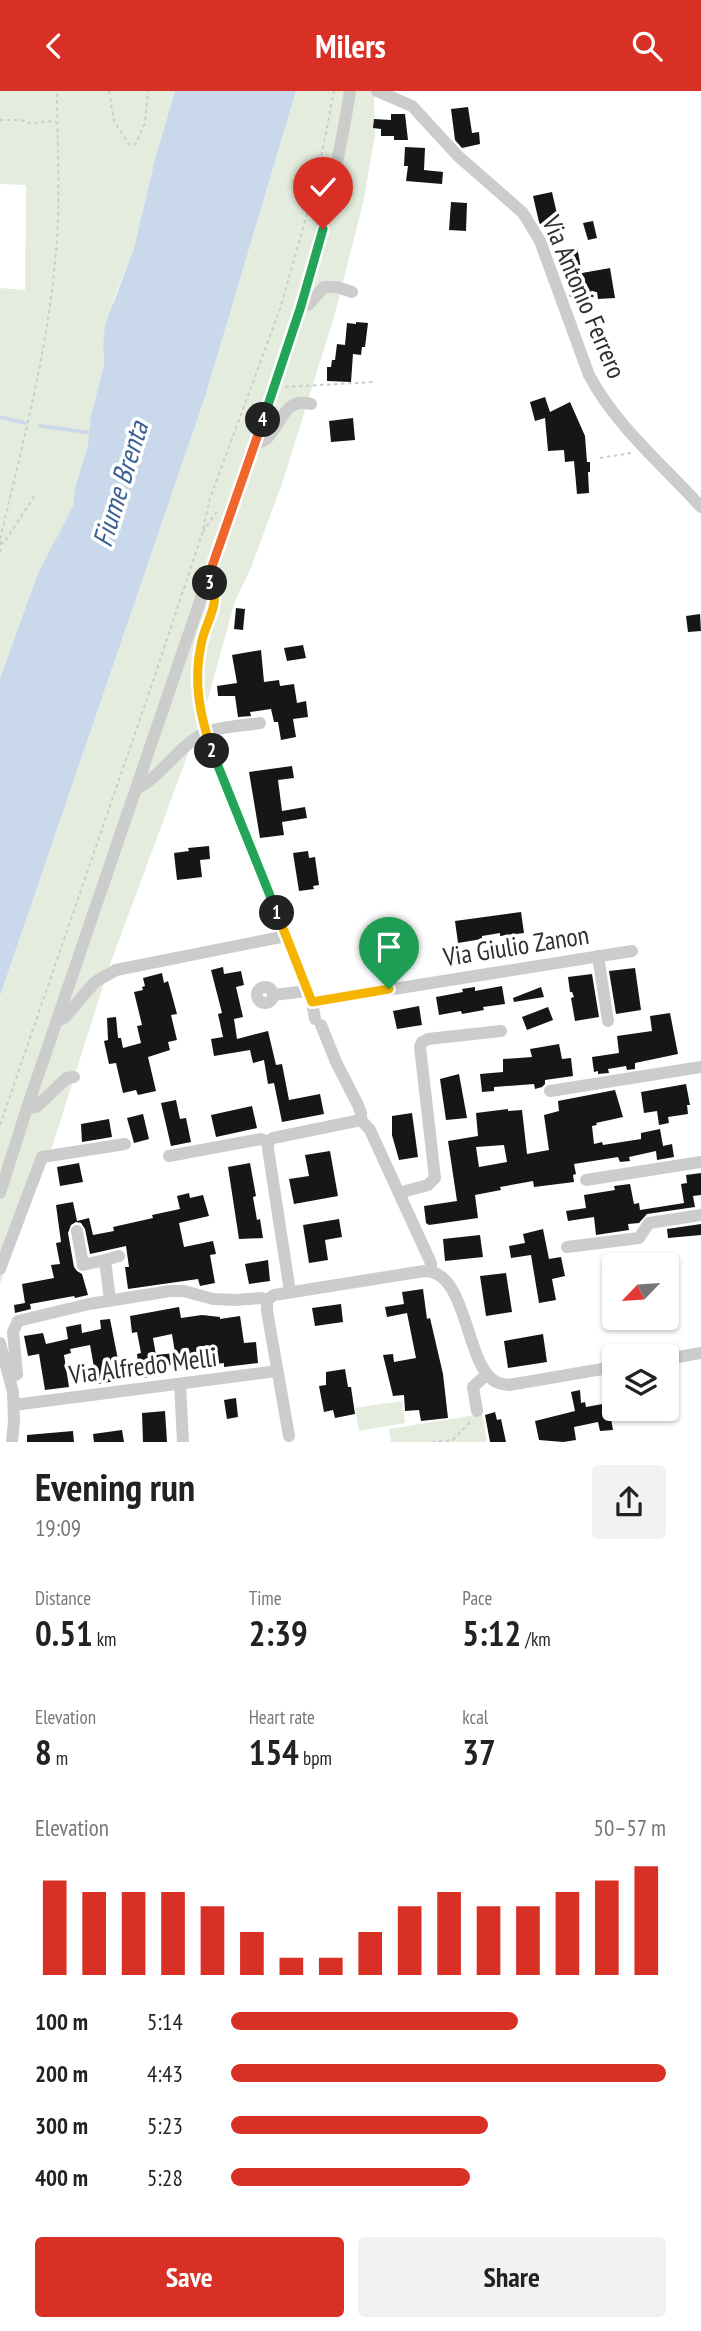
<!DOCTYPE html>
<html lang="en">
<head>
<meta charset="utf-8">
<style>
	:root { --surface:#fff; --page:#f2f2f2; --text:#222; --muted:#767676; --accent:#d93025 }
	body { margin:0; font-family:"PT Sans Narrow",sans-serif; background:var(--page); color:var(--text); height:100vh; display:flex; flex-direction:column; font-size:26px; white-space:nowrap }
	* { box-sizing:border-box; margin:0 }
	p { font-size:23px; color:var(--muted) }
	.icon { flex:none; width:38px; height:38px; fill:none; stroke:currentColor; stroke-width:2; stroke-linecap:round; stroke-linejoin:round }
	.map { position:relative; height:1351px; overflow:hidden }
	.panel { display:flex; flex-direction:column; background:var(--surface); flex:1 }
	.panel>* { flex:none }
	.needle { width:46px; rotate:245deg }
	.controls { position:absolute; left:602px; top:1162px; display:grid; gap:14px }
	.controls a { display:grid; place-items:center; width:77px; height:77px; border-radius:7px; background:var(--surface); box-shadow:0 2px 5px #0004; font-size:35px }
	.pin { position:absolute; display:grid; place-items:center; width:60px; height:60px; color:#fff; margin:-72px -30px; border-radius:50% 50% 50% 0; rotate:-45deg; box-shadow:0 0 7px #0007 }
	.pin .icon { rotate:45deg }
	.km { position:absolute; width:35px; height:35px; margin:-18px; border-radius:50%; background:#222; color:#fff; font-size:19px; line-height:35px; text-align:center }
	.round { display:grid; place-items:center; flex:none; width:74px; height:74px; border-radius:7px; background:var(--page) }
	.overview { display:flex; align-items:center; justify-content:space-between; height:119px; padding:0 35px }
	h1 { font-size:38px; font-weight:700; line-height:52px }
	.figures { display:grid; grid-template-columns:repeat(3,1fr); gap:10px; height:119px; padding:7px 35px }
	.figures div { display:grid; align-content:center }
	.figures b { font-size:35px; font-weight:700 }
	.figures small { font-size:19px; font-weight:400 }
	.figures p { font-size:19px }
	.chart { height:196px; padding:14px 35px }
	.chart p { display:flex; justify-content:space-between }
	.chart svg { width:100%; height:126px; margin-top:7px; stroke:var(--accent); stroke-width:6 }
	.action { display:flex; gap:14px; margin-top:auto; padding:14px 35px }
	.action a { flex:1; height:80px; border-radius:7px; background:var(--accent); color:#fff; font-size:28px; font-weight:700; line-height:80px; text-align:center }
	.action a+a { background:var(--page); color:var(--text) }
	ul { padding:0 35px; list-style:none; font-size:23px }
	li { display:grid; grid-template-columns:112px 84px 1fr; align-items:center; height:52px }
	li i { height:18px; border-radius:9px; background:var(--accent) }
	header { display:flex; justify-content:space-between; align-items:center; height:91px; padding:0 35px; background:var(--accent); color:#fff; font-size:32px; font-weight:700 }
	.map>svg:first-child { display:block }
</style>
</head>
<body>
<header><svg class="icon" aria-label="back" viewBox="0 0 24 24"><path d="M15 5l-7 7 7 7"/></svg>Milers<svg class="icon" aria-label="search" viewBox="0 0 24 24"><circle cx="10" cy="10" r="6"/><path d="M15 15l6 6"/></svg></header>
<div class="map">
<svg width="701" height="1351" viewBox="0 0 701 1351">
	<rect width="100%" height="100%" fill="#fff"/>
	<g fill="#e3ecdd">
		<path d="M 0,0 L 175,0 L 155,68 L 134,157 L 114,207 L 103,256 L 104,274 L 90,329 L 88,354 L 75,397 L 73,415 L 38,482 L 0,587 L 0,197 L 25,199 L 26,94 L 0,93 Z"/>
		<path d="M 296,0 L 374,0 L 375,43 L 364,108 L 335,223 L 317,280 L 284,387 L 252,474 L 234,513 L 207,612 L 109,876 L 48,1069 L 13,1155 L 0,1193 L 0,905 L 205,306 Z"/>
		<path d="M 402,1310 L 405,1332 L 359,1340 L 355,1317 Z"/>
		<path d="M 482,1323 L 487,1351 L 391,1351 L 389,1338 Z"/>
	</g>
	<path fill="#cad8ec" d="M 175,0 L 296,0 L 205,306 L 0,905 L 0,587 L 38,482 L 73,415 L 75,397 L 88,354 L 90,329 L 104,274 L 103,256 L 105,234 L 134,157 L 155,68 Z"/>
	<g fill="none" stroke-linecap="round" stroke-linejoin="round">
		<g stroke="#cad8ec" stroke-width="3.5">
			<path d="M 0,326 L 25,332"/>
			<path d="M 40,335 L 93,342"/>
		</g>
	</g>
	<g fill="#161616" fill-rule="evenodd">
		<path d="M 468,16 L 472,42 L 479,41 L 480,53 L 462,57 L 455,49 L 451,18 Z"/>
		<path d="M 391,23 L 405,23 L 408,49 L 394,49 L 394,45 L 381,45 L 381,38 L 373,37 L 374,28 L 391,29 Z"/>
		<path d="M 405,56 L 425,57 L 424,79 L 443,81 L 442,93 L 406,90 L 408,75 L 404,75 Z"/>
		<path d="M 552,101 L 560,136 L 548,139 L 546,132 L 540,133 L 539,131 L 533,105 Z"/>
		<path d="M 451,111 L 467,112 L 466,140 L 449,139 Z"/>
		<path d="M 593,130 L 597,147 L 588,149 L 583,132 Z"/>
		<path d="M 577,156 L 582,182 L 610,177 L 615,207 L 598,208 L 597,201 L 570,206 L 565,185 L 569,185 L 563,159 Z"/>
		<path d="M 356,231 L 368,232 L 365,256 L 362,256 L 361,264 L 353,263 L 351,291 L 327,290 L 327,276 L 331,276 L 332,269 L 335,269 L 337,253 L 345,254 L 347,232 L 356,233 Z"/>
		<path d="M 545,306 L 550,321 L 570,311 L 585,345 L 587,371 L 590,371 L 590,381 L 588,381 L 589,402 L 577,403 L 574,370 L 565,371 L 564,359 L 548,360 L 545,327 L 535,330 L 530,311 Z"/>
		<path d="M 353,327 L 355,349 L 331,351 L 329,330 Z"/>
		<path d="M 236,517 L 245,518 L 243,539 L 234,538 Z"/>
		<path d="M 700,523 L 701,540 L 688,541 L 686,525 Z"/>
		<path d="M 303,554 L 306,567 L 287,570 L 284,557 Z"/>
		<path d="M 261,559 L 264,591 L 279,589 L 280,595 L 294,593 L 297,612 L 306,610 L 308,626 L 293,628 L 296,646 L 281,649 L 278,631 L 274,631 L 271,618 L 250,621 L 251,625 L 238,626 L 235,605 L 218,605 L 217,595 L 237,592 L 232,564 Z"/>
		<path d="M 292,675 L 294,687 L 278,689 L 282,720 L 305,716 L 307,727 L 282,731 L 284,744 L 260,747 L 249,681 Z"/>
		<path d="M 209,755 L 210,768 L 200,769 L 202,786 L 177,789 L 174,762 L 189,760 L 188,757 Z"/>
		<path d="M 308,760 L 309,767 L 315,766 L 319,794 L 313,795 L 314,798 L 299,800 L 293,762 Z"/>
		<path d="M 521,821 L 524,842 L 500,845 L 500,842 L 482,845 L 482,848 L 458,852 L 455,830 Z"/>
		<path d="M 223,876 L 224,883 L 241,880 L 244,894 L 236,896 L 243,926 L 234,928 L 237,948 L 268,940 L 276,974 L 282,973 L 289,1009 L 320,1003 L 324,1023 L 282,1031 L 274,992 L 268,993 L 264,969 L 253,972 L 250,959 L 214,965 L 211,948 L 223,946 L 218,923 L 222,922 L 211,879 Z"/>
		<path d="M 635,877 L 641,919 L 616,923 L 609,880 Z"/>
		<path d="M 162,882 L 164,892 L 168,890 L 173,908 L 177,923 L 171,924 L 177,949 L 168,951 L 170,959 L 148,966 L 156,1000 L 138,1004 L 136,999 L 123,1002 L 116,972 L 109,973 L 104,950 L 108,949 L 107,927 L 116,926 L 118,947 L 121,947 L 123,957 L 141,952 L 137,935 L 142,934 L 134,901 L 143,899 L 142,896 L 145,895 L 143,887 Z"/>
		<path d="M 592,883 L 599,926 L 575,930 L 571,907 L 574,906 L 572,901 L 570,901 L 568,886 Z"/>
		<path d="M 502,895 L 505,913 L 483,916 L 484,919 L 462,923 L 461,920 L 439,924 L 436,906 L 463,901 L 462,898 L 475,896 L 475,900 Z"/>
		<path d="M 541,896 L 544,906 L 514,911 L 513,907 Z"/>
		<path d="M 419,915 L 422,934 L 397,938 L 393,920 Z"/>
		<path d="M 548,916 L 553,929 L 527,939 L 522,926 Z"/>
		<path d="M 670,922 L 678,963 L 635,972 L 635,978 L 627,979 L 626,975 L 608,978 L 609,982 L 598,983 L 598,980 L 594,981 L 592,966 L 619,962 L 617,945 L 652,940 L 650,925 Z"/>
		<path d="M 559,953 L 562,968 L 571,967 L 573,985 L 545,989 L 545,993 L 542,996 L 535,998 L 534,993 L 494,996 L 494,1000 L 482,1001 L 480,983 L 503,981 L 503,968 L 532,966 L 530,958 Z"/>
		<path d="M 459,983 L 467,1027 L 446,1029 L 440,988 Z"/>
		<path d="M 686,993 L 690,1014 L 687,1014 L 688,1023 L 668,1026 L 669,1032 L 659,1034 L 657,1020 L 644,1022 L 641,1001 Z"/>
		<path d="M 615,999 L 623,1026 L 596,1032 L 597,1034 L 592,1035 L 594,1053 L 602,1051 L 603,1054 L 641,1048 L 641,1042 L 660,1038 L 663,1055 L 672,1053 L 674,1066 L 657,1069 L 656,1060 L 629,1066 L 630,1070 L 620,1071 L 618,1066 L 574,1073 L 576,1083 L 573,1084 L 574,1091 L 534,1096 L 533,1090 L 500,1096 L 501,1099 L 475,1104 L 478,1127 L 429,1134 L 426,1132 L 424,1115 L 457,1110 L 448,1050 L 478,1045 L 476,1022 L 508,1018 L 508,1020 L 522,1019 L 527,1063 L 549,1059 L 544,1024 L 559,1020 L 558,1010 ZM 504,1054 L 507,1071 L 479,1076 L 476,1056 Z"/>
		<path d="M 176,1009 L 180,1028 L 186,1027 L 191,1051 L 171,1055 L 161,1012 Z"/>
		<path d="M 252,1015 L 257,1037 L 216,1046 L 211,1024 Z"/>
		<path d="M 412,1022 L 418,1066 L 399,1069 L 392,1044 L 392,1025 Z"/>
		<path d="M 143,1023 L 149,1048 L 134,1052 L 127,1027 Z"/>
		<path d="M 109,1028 L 112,1046 L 82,1051 L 81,1033 Z"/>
		<path d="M 330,1060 L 338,1105 L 294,1113 L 289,1088 L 309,1085 L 305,1064 Z"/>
		<path d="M 79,1072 L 83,1091 L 60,1095 L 57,1076 Z"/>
		<path d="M 250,1072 L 256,1105 L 253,1106 L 257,1129 L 260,1128 L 263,1147 L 239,1148 L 228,1076 Z"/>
		<path d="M 701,1082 L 701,1104 L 693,1105 L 695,1116 L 647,1123 L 639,1132 L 628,1133 L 629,1139 L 596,1144 L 594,1126 L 568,1130 L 566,1120 L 586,1117 L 584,1104 L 615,1099 L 614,1095 L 630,1093 L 634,1113 L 639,1112 L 640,1119 L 684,1112 L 681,1093 L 687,1092 L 686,1084 Z"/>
		<path d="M 189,1102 L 190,1107 L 203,1104 L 209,1125 L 179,1132 L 184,1156 L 213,1150 L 216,1163 L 210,1164 L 215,1192 L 200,1195 L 198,1188 L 128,1198 L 125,1176 L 129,1176 L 126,1155 L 90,1163 L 85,1138 L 81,1132 L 76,1131 L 71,1134 L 68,1142 L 74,1176 L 77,1180 L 82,1183 L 88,1204 L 75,1207 L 74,1205 L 30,1213 L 31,1218 L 15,1222 L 14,1214 L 25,1212 L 22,1193 L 54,1187 L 51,1174 L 60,1173 L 56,1152 L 61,1151 L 56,1114 L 73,1111 L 77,1130 L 89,1127 L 93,1144 L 114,1140 L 113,1136 L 153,1127 L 152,1124 L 180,1118 L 177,1105 Z"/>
		<path d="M 339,1128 L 342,1146 L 325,1149 L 328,1169 L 309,1172 L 303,1134 Z"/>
		<path d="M 701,1133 L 701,1144 L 668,1147 L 667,1138 Z"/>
		<path d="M 543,1138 L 549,1168 L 561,1166 L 565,1185 L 552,1188 L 556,1209 L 539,1212 L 531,1164 L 511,1167 L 509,1155 L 525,1152 L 523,1143 Z"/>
		<path d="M 480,1144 L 483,1166 L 445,1170 L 443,1148 Z"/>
		<path d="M 268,1169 L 270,1190 L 249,1193 L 245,1173 Z"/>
		<path d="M 506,1182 L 512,1221 L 486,1225 L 480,1185 Z"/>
		<path d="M 423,1198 L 427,1228 L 430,1227 L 443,1283 L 448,1327 L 421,1330 L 419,1319 L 405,1320 L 404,1304 L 393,1305 L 383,1264 L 393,1263 L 394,1271 L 416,1267 L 407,1222 L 387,1226 L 385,1216 L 404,1213 L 402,1201 Z"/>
		<path d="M 341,1213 L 343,1231 L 315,1235 L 312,1217 Z"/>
		<path d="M 179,1216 L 181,1227 L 202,1224 L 220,1226 L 220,1228 L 240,1225 L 244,1252 L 256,1251 L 258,1272 L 224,1276 L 224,1272 L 185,1277 L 179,1276 L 179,1273 L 158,1276 L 159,1285 L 140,1287 L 137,1263 L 141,1262 L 137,1241 L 132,1242 L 130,1225 ZM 172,1243 L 175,1262 L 156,1264 L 153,1247 Z"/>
		<path d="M 110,1228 L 122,1289 L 97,1293 L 90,1254 L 70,1258 L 71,1262 L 64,1264 L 69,1296 L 45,1299 L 39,1263 L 28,1265 L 24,1245 L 43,1242 L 46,1253 L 68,1248 L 66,1236 L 81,1233 L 82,1242 L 101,1238 L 100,1229 Z"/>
		<path d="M 543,1243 L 547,1271 L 508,1277 L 504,1250 Z"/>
		<path d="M 345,1278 L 348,1296 L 351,1296 L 355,1323 L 335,1327 L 333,1319 L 324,1321 L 319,1295 L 326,1294 L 326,1281 Z"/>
		<path d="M 580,1299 L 581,1312 L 585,1311 L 586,1316 L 608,1312 L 613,1339 L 600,1340 L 598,1331 L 574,1336 L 576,1349 L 563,1351 L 539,1349 L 535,1330 L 575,1320 L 571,1301 Z"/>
		<path d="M 236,1307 L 238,1326 L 227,1328 L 224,1309 Z"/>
		<path d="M 165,1320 L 167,1351 L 143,1351 L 142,1322 Z"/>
		<path d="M 495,1321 L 497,1329 L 501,1328 L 506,1351 L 490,1351 L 485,1324 Z"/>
		<path d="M 122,1339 L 124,1351 L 94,1351 L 93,1343 Z"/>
		<path d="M 73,1340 L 74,1351 L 27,1351 L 27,1344 Z"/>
	</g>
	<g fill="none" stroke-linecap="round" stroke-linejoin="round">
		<g stroke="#ccc" stroke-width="2" stroke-dasharray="3.5 3.5" stroke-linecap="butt">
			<path d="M 109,0 L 114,30 L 129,53 L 135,54 L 145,32 L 148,0"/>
			<path d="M 0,29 L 20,29 L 33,33 L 46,30 L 56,31"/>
			<path d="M 285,296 L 374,291"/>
			<path d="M 600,367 L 631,362"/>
			<path d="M 203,441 L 218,419"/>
			<path d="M 0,448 C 23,351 48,260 56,160 C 61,109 57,52 57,0"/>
			<path d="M 0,452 L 4,452 L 35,404"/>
			<path d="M 0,461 L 1,448"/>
			<path d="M 0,1034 L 151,596 L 202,443 L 210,407 L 280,218 L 316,92 L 334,0"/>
			<path d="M 432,1351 L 453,1349 L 470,1331"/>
		</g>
		<g stroke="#ccc" stroke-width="12">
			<path d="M 377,0 L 412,15 L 458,65 L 523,122 L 540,150 L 589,284 C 616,335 662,373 701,416"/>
			<path d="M 301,214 L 308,214 L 324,196 L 337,196 L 352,201"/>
			<path d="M 255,352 C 281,351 277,304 311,313"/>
			<path d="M 207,490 L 213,497 L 214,514 L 200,557 L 197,598 L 202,626 L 219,679 L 312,911 L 632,860"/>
			<path d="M 136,698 C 162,685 178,655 205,642 C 221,635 244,635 260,632"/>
			<path d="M 598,865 L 608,930"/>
			<circle cx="265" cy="904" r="8"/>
			<path d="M 273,904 L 307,900"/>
			<path d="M 312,911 L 315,928"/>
			<path d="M 58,927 L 62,928 L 65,926 L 95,891 L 116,879 L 286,845"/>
			<path d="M 321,934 L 336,971 L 358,1014 L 361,1022 L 361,1029 L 370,1039 L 431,1172 L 431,1180"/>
			<path d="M 550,1000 L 701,976"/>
			<path d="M 27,1017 L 36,1016 L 67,987 L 74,986"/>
			<path d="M 169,1065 L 261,1048 L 268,1051"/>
			<path d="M 586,1089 L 701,1071"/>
			<path d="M 0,1102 L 27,1017 L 301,214 C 321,144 339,73 350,0"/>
			<path d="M 399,1102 L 428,1094 L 435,1087 L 420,956 L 422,951 L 428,948 L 501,940"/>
			<path d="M 77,1140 L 83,1174 L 105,1169"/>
			<path d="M 567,1156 L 639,1147 L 649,1132 L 701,1124"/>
			<path d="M 0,1178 L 42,1066 L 125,1053"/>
			<path d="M 290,1201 L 268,1058 L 268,1051 L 273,1047 L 361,1029"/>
			<path d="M 110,1209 L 105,1169 L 119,1165"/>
			<path d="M 267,1209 L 267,1220 L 289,1345"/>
			<path d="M 0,1252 L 13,1301 L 14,1330 L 12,1351"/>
			<path d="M 667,1268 L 701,1262"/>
			<path d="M 10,1287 L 17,1283 L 13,1241 L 18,1230 L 89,1213 L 170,1200 L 184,1200 L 213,1208 L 234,1209 L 262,1207 L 267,1209 L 274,1204 L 424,1180 C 467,1179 465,1269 493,1289 C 498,1293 503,1293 509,1294 L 614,1276"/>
			<path d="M 180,1293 L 183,1351"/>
			<path d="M 14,1314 L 277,1280"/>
			<path d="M 477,1320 L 473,1296 L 487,1283"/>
		</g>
	</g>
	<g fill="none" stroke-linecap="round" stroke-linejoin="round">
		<g stroke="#fff" stroke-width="14">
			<path id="split-1" d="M 277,822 L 312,911 L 389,898"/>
		</g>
		<g stroke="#fff" stroke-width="14">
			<path id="split-2" d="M 212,660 L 277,822"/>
		</g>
		<g stroke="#fff" stroke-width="14">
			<path id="split-3" d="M 210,492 C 223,511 204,533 201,554 C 193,591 200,625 212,660"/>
		</g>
		<g stroke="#fff" stroke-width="14">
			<path id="split-4" d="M 210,492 L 207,490 L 263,329"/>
		</g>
		<g stroke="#fff" stroke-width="14">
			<path id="split-5" d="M 263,329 L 301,215 L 323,138"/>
		</g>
		<use href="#split-1" stroke="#f5b400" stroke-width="9"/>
		<use href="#split-2" stroke="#22a559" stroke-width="9"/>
		<use href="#split-3" stroke="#f5b400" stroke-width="9"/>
		<use href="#split-4" stroke="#f0652b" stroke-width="9"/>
		<use href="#split-5" stroke="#22a559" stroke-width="9"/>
	</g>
	<g text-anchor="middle" stroke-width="7" stroke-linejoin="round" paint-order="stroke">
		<g font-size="26" fill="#2f2f2f" stroke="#fff">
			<text transform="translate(584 206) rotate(67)" y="9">Via Antonio Ferrero</text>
			<text transform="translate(516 855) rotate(-9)" y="9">Via Giulio Zanon</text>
			<text transform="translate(143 1275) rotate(-7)" y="9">Via Alfredo Melli</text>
		</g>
		<g font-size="28" font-style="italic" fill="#3e6290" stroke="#fff">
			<text transform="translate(120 393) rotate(-73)" y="10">Fiume Brenta</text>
		</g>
	</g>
</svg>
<div class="controls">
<a><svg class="needle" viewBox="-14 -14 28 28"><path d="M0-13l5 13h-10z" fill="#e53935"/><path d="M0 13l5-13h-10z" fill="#767676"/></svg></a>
<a><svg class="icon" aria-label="layers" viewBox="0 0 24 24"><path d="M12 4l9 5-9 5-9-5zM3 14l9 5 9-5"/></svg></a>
</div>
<div class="pin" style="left:389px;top:898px;background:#1e9e55"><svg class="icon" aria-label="arrive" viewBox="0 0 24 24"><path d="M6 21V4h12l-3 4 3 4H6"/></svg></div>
<div class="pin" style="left:323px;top:138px;background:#d93025"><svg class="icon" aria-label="check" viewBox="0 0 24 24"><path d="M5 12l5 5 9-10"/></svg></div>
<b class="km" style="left:277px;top:822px">1</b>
<b class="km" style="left:212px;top:660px">2</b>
<b class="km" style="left:210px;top:492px">3</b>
<b class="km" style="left:263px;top:329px">4</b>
</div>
<section class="panel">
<div class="overview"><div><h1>Evening run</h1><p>19:09</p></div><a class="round"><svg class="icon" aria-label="share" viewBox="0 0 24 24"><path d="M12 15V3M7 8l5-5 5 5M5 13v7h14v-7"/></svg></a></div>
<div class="figures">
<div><p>Distance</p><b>0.51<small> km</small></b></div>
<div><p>Time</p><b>2:39</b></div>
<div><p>Pace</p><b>5:12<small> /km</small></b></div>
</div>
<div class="figures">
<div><p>Elevation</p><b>8<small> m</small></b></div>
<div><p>Heart rate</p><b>154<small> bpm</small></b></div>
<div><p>kcal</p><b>37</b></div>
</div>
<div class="chart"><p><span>Elevation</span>50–57 m</p>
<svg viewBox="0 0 160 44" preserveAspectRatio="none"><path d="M5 44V11M15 44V15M25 44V15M35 44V15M45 44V20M55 44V29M65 44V38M75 44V38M85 44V29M95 44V20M105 44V15M115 44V20M125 44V20M135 44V15M145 44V11M155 44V6"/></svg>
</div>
<ul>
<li><b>100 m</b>5:14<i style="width:66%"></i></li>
<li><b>200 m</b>4:43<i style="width:100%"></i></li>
<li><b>300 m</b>5:23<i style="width:59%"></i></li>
<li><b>400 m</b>5:28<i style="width:55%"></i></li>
</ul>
<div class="action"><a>Save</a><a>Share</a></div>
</section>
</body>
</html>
